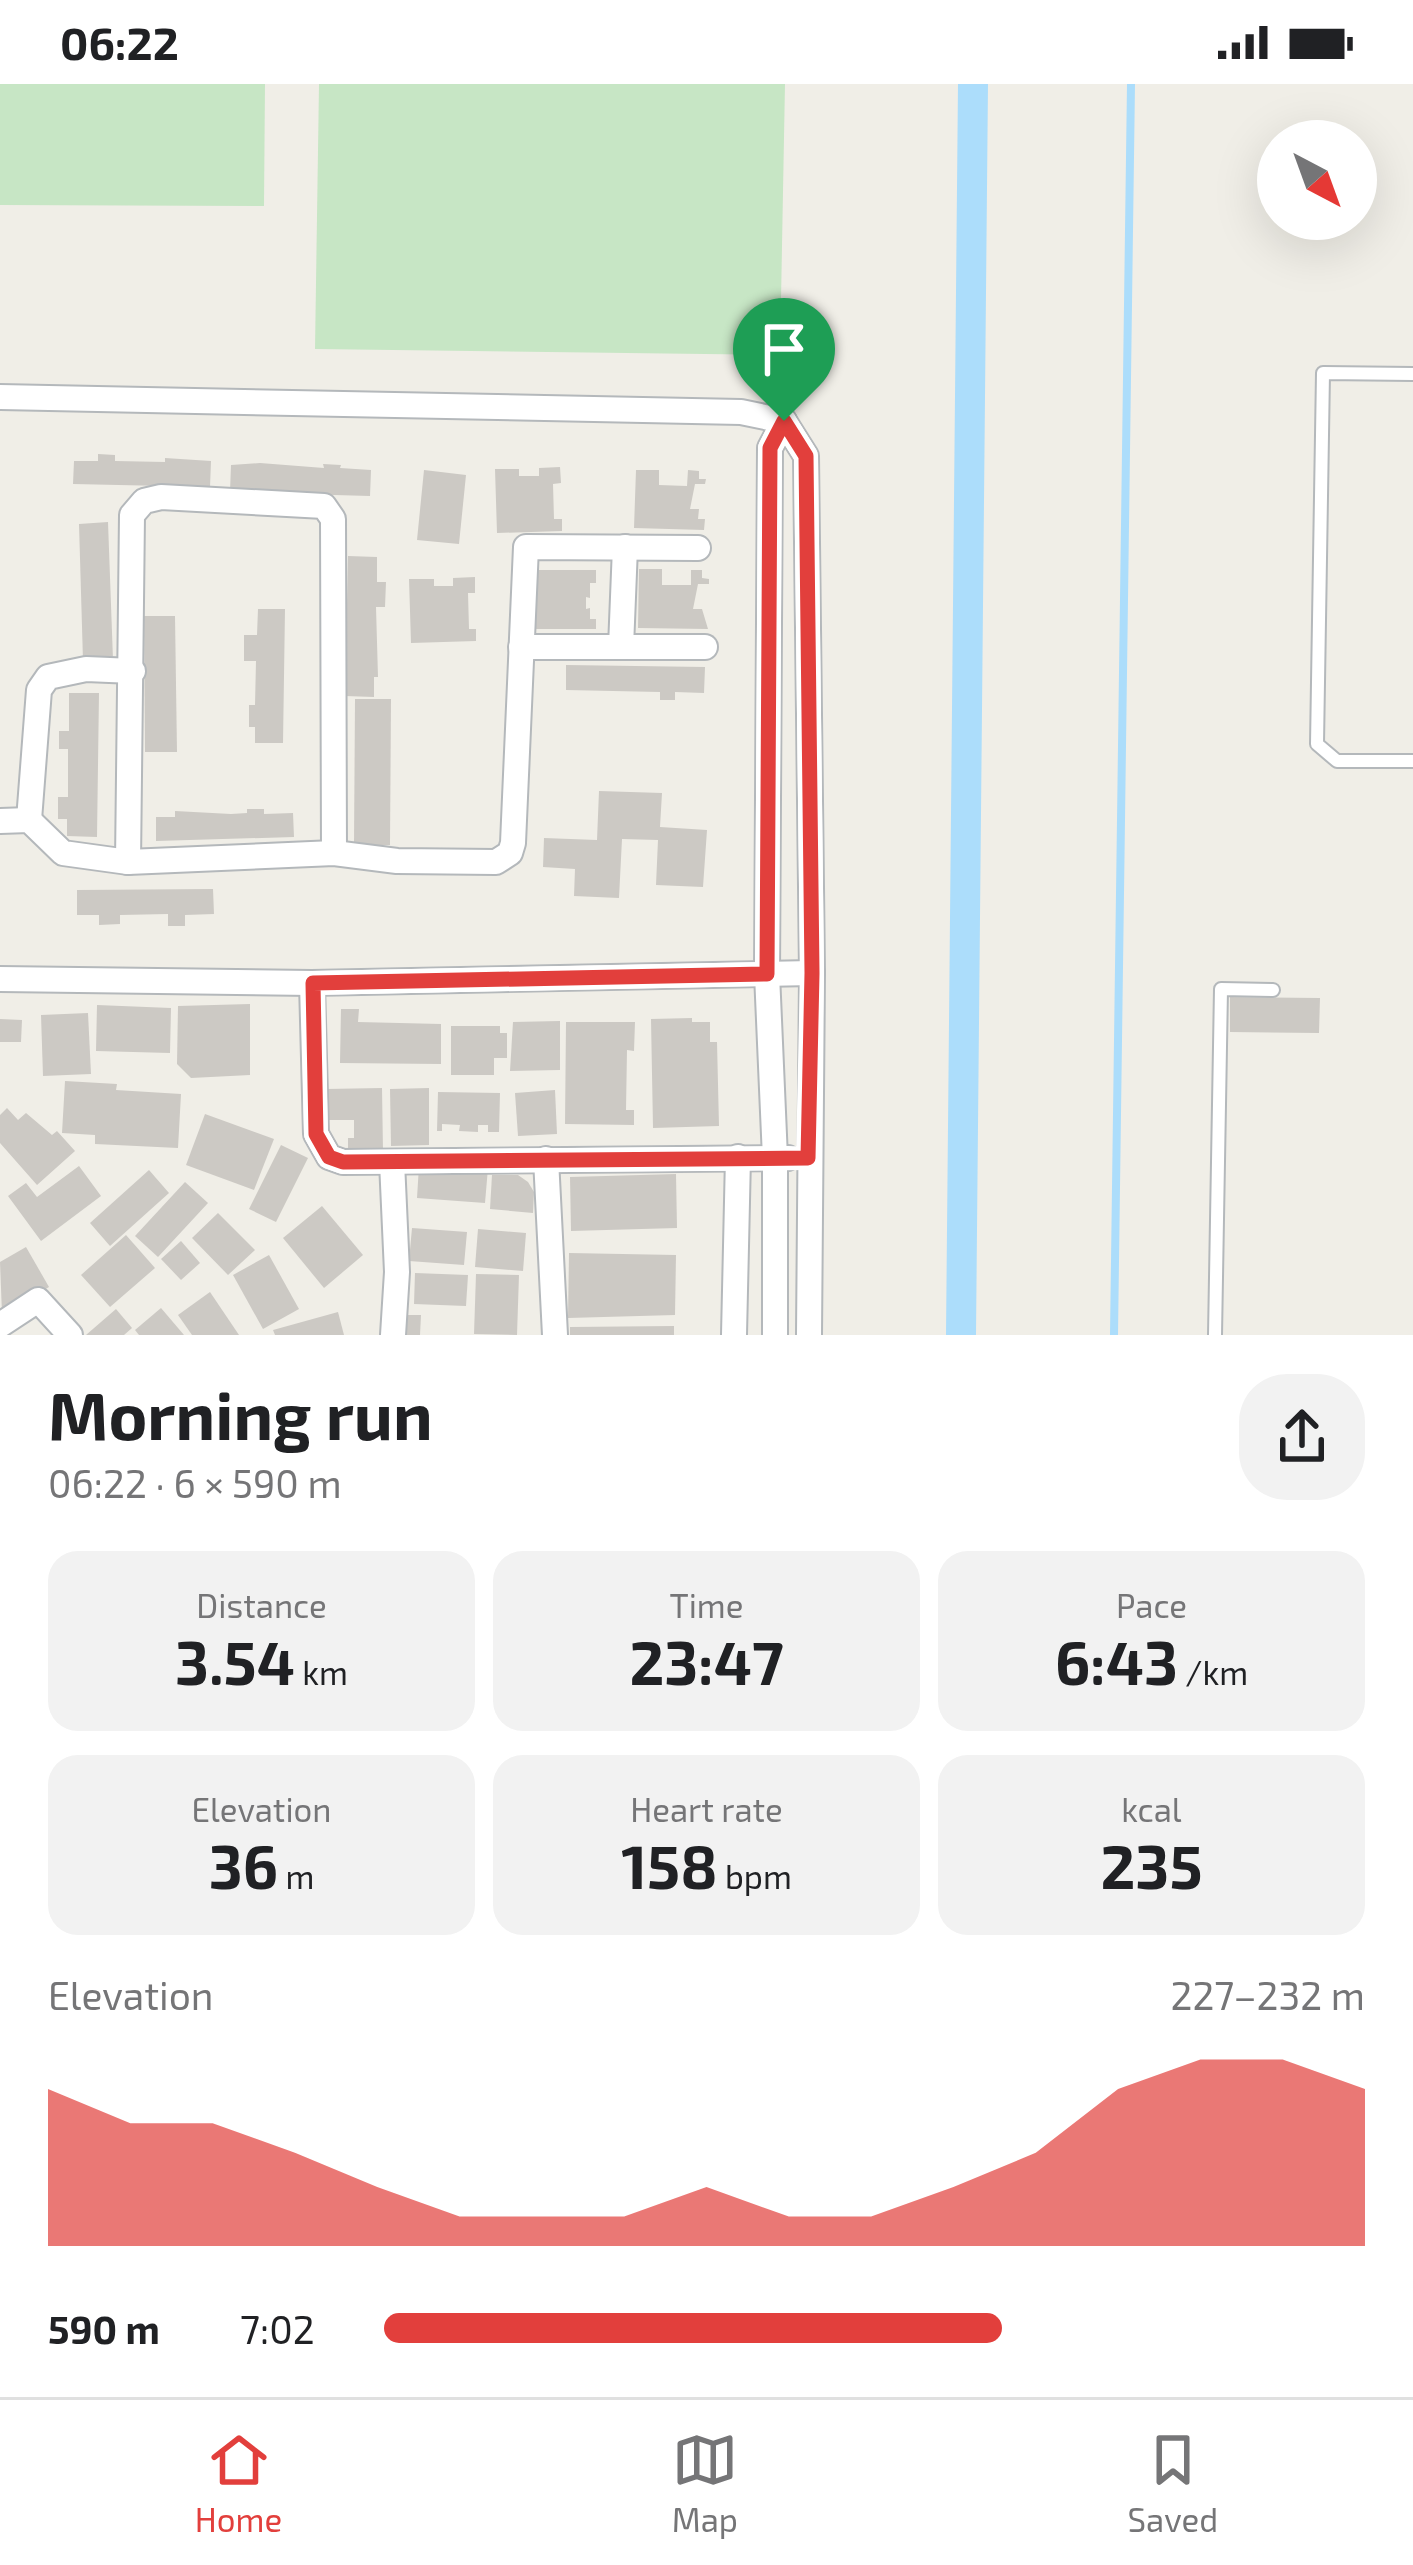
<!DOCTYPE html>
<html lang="en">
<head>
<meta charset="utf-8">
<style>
	:root { --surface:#fff; --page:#f2f2f2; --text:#202124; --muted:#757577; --line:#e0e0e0; --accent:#e23f3c }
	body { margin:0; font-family:"Exo 2",sans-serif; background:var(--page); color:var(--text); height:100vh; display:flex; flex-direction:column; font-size:45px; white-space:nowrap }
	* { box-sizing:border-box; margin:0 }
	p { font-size:39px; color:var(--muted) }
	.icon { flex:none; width:66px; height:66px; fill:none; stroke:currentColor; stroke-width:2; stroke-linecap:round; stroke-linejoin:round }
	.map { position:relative; height:1251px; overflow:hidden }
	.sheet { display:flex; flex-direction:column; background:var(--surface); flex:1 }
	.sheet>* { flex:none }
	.needle { width:78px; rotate:139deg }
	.controls { position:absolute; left:1257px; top:36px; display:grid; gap:24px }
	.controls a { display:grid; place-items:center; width:120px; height:120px; border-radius:50%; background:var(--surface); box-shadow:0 12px 48px #0002; font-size:60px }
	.pin { position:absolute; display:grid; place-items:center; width:102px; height:102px; color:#fff; margin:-123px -51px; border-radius:50% 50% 50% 0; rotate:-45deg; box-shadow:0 0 12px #0007 }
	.pin .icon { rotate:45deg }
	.round { display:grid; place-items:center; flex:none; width:126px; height:126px; border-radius:48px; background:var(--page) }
	.headline { display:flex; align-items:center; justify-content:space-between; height:204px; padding:0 48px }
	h1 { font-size:66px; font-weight:700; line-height:90px }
	.figures { display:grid; grid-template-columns:repeat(3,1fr); gap:18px; height:204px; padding:12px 48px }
	.figures div { display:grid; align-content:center; border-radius:30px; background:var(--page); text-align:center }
	.figures b { font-size:60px; font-weight:700 }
	.figures small { font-size:33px; font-weight:400 }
	.figures p { font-size:33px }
	.chart { height:336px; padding:24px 48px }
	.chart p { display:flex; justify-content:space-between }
	.chart svg { width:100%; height:216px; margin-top:12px; fill:var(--accent); opacity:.7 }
	ul { padding:0 48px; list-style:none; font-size:39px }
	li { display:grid; grid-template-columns:192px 144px 1fr; align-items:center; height:90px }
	li i { height:30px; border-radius:15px; background:var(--accent) }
	.status { display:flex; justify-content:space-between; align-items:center; height:84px; padding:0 60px; background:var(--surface); direction:ltr }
	.status svg { height:33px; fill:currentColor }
	.tab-bar { display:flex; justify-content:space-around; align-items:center; height:168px; border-top:3px solid var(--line); background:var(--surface); font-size:33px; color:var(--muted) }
	.tab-bar a { display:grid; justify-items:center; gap:6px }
	.tab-bar .active { color:var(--accent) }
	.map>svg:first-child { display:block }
</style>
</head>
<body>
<div class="status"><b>06:22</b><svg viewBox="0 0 49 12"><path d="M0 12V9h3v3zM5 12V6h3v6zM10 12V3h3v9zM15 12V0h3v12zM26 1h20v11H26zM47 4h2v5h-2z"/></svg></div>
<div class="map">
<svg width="1413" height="1251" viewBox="0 0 1413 1251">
	<rect width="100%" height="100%" fill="#f0eee7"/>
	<g fill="#c7e6c5">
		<path d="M 0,0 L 265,0 L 264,122 L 0,121 Z"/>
		<path d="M 319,0 L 785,0 L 780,271 L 315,265 Z"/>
	</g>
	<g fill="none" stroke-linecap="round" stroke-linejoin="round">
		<path stroke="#acddfb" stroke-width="8" d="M 1114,1251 L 1131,0"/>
		<path stroke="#acddfb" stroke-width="30" d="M 961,1251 L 973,0"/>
	</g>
	<g fill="#ccc9c4">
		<path d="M 98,370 L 115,371 L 115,377 L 165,378 L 165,374 L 211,377 L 210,403 L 73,400 L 74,377 L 98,377 Z"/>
		<path d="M 260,379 L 324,384 L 323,380 L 341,381 L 340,384 L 371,386 L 370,412 L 230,408 L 231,381 Z"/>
		<path d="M 560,383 L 561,399 L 553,400 L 554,435 L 562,435 L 562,447 L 497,449 L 495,385 L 519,385 L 519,392 L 539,392 L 539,384 Z"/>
		<path d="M 424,386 L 466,391 L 459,460 L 417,456 Z"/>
		<path d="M 636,386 L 659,386 L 659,401 L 687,402 L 688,386 L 699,387 L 699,395 L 706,395 L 705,400 L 695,400 L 690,425 L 699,425 L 698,435 L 705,435 L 704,446 L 634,444 Z"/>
		<path d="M 108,438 L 113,576 L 83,577 L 79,440 Z"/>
		<path d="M 348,472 L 377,473 L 377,498 L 386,498 L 385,523 L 376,523 L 378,593 L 374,593 L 374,613 L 345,612 Z"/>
		<path d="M 639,485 L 662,485 L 662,501 L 691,501 L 691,486 L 702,486 L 702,494 L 709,495 L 709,500 L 698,500 L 693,525 L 702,525 L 708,545 L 638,544 Z"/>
		<path d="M 535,486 L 596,486 L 596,499 L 590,499 L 590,514 L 586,513 L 586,525 L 590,524 L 590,535 L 596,535 L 596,545 L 535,545 Z"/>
		<path d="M 475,493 L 475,509 L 468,509 L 469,545 L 476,545 L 476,557 L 411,559 L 409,495 L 434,495 L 434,502 L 453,502 L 453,494 Z"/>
		<path d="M 258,525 L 285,525 L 283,659 L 255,659 L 255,643 L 249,643 L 249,621 L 255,621 L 256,577 L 244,577 L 244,551 L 257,551 Z"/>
		<path d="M 144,532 L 175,532 L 177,668 L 145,668 Z"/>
		<path d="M 566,581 L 705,583 L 704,609 L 675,608 L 675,616 L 660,616 L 660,608 L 566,606 Z"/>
		<path d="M 69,609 L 99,609 L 97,753 L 67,752 L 67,735 L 58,735 L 58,713 L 68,713 L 68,665 L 59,665 L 59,647 L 69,647 Z"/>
		<path d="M 355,615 L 391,615 L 390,761 L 354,761 Z"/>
		<path d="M 599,707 L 662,709 L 660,743 L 707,746 L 703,803 L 656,801 L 658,756 L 622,755 L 619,814 L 574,812 L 575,785 L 543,783 L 544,754 L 597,756 Z"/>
		<path d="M 247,725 L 264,725 L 264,730 L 293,729 L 294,753 L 156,757 L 156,733 L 175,733 L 175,727 L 231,730 L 247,729 Z"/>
		<path d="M 213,805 L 214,830 L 185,831 L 185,842 L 168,842 L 168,830 L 120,831 L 120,840 L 99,841 L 99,831 L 77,831 L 77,806 Z"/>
		<path d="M 1230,913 L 1320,914 L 1319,949 L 1230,948 Z"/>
		<path d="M 250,920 L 250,991 L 191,994 L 177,980 L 178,922 Z"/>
		<path d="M 97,921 L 171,924 L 170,969 L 96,967 Z"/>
		<path d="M 341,925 L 359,925 L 358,938 L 441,940 L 441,980 L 340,979 Z"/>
		<path d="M 88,929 L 91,990 L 43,992 L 41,931 Z"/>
		<path d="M 692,934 L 692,938 L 710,938 L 710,958 L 717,958 L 719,1042 L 653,1044 L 651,935 Z"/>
		<path d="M 0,935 L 22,936 L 21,958 L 0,958 Z"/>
		<path d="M 560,937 L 560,986 L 510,987 L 513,938 Z"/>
		<path d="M 566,938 L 635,938 L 634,967 L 627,966 L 626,1026 L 634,1026 L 634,1041 L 565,1040 Z"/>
		<path d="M 451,942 L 500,942 L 500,949 L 507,949 L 507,974 L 494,974 L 494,991 L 451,991 Z"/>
		<path d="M 65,997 L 117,1000 L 116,1006 L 181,1010 L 178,1064 L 95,1060 L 95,1051 L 62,1049 Z"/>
		<path d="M 382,1004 L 383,1068 L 348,1069 L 348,1054 L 354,1054 L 354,1036 L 326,1036 L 326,1005 Z"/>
		<path d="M 429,1004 L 429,1061 L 391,1062 L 390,1005 Z"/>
		<path d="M 555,1006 L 557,1050 L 518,1052 L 515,1009 Z"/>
		<path d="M 438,1008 L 500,1009 L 499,1048 L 488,1048 L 488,1041 L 478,1041 L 478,1048 L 459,1047 L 460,1041 L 442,1040 L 442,1047 L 437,1047 Z"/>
		<path d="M 7,1024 L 18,1036 L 26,1029 L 52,1051 L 57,1047 L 75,1067 L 37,1101 L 0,1059 L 0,1031 Z"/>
		<path d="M 205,1030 L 274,1055 L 254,1106 L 186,1081 Z"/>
		<path d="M 281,1061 L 308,1074 L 276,1138 L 249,1125 Z"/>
		<path d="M 79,1082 L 101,1112 L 41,1157 L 8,1112 L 26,1099 L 37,1113 Z"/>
		<path d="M 419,1082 L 488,1084 L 485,1119 L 417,1114 Z"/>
		<path d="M 149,1086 L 169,1109 L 110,1162 L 90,1139 Z"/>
		<path d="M 676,1090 L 677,1144 L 571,1147 L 570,1093 Z"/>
		<path d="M 492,1091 L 518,1091 L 528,1098 L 534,1108 L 533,1129 L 490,1125 Z"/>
		<path d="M 185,1098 L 208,1119 L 158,1173 L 135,1152 Z"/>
		<path d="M 322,1122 L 363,1171 L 324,1204 L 283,1154 Z"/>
		<path d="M 218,1129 L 255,1166 L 228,1191 L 192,1154 Z"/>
		<path d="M 412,1144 L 467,1148 L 464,1181 L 409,1177 Z"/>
		<path d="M 478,1145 L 526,1149 L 523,1187 L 475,1183 Z"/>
		<path d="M 126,1151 L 155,1184 L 110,1223 L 81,1191 Z"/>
		<path d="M 181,1157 L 200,1179 L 181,1196 L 161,1175 Z"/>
		<path d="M 26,1163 L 49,1203 L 2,1230 L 0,1178 Z"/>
		<path d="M 569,1169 L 676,1171 L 675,1231 L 568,1234 Z"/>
		<path d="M 269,1171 L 299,1225 L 263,1245 L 233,1191 Z"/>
		<path d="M 415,1189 L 468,1191 L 466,1222 L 414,1220 Z"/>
		<path d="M 476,1190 L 519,1191 L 517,1251 L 474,1250 Z"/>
		<path d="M 210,1208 L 239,1251 L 192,1251 L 178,1231 Z"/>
		<path d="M 161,1224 L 184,1251 L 139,1251 L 135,1246 Z"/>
		<path d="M 116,1225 L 132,1244 L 124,1251 L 86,1251 Z"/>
		<path d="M 338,1228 L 344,1251 L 275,1251 L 273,1246 Z"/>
		<path d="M 407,1231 L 421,1231 L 420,1251 L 406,1251 Z"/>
		<path d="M 674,1242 L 674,1251 L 570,1251 L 570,1243 Z"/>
	</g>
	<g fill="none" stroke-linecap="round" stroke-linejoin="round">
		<g stroke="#b4b8bb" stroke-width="16">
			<g id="lane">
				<path d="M 1413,290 L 1323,289 L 1317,660 L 1337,677 L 1413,677"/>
				<path d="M 1215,1251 L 1221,905 L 1273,906"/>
			</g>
		</g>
		<g stroke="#b4b8bb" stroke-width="28">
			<g id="street">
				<path d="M 0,313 L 741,328 L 784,337"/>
				<path d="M 784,337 L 806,372 L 812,889 L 809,1251"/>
				<path d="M 521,563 L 705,563"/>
				<path d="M 621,563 L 625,463"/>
				<path d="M 29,736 L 39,606 L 48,593 L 86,585 L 133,587"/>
				<path d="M 0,737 L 29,736 L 63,769 L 128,778 L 334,769 L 397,777 L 496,778 L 510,769 L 513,759 L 526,463 L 698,464"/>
				<path d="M 128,778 L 132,431 L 144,417 L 161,413 L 324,422 L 333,435 L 334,769"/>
				<path d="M 0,895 L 312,899 L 812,889"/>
				<path d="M 312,899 L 316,1050 L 329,1073 L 343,1078 L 788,1074"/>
				<path d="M 546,1075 L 555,1251"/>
				<path d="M 392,1078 L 397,1188 L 393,1251"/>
				<path d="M 0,1241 L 38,1216 L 70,1251"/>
				<path d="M 734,1251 L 738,1073"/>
				<path d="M 775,1251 L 775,1074 L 767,890 L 770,364 L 784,337"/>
			</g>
		</g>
		<use href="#lane" stroke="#fff" stroke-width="12"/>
		<use href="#street" stroke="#fff" stroke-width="24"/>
	</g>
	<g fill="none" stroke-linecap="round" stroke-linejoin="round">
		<g stroke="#fff" stroke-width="24">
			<path id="route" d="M 784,337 L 806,372 L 812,889 L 808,1074 L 343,1078 L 329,1073 L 316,1050 L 313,899 L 767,890 L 770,364 Z"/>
		</g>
		<use href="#route" stroke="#e23f3c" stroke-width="15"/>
	</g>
</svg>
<div class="controls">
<a><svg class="needle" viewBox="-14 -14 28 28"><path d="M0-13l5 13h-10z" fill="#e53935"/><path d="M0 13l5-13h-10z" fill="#757577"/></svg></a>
</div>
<div class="pin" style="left:784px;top:337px;background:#1e9e55"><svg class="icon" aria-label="arrive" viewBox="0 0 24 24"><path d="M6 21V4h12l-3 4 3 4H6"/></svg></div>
</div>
<section class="sheet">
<div class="headline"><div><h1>Morning run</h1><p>06:22 · 6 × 590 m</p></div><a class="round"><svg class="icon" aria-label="share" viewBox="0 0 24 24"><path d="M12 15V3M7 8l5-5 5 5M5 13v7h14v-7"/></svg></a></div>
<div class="figures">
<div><p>Distance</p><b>3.54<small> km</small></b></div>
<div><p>Time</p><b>23:47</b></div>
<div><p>Pace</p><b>6:43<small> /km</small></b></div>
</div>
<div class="figures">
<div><p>Elevation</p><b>36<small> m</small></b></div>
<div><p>Heart rate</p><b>158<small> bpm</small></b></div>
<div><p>kcal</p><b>235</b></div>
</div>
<div class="chart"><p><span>Elevation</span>227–232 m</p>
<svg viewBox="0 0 160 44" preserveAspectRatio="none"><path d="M0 44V12L10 19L20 19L30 25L40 32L50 38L60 38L70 38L80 32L90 38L100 38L110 32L120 25L130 12L140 6L150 6L160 12V44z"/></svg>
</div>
<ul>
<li><b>590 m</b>7:02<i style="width:63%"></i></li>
</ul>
</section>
<nav class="tab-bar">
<a class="active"><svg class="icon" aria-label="home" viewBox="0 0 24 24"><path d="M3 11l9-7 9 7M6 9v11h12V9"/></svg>Home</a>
<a><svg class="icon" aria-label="map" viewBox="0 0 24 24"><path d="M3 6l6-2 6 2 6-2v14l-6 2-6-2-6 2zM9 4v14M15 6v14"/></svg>Map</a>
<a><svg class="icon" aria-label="saved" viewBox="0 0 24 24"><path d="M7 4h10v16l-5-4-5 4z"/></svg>Saved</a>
</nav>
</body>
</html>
